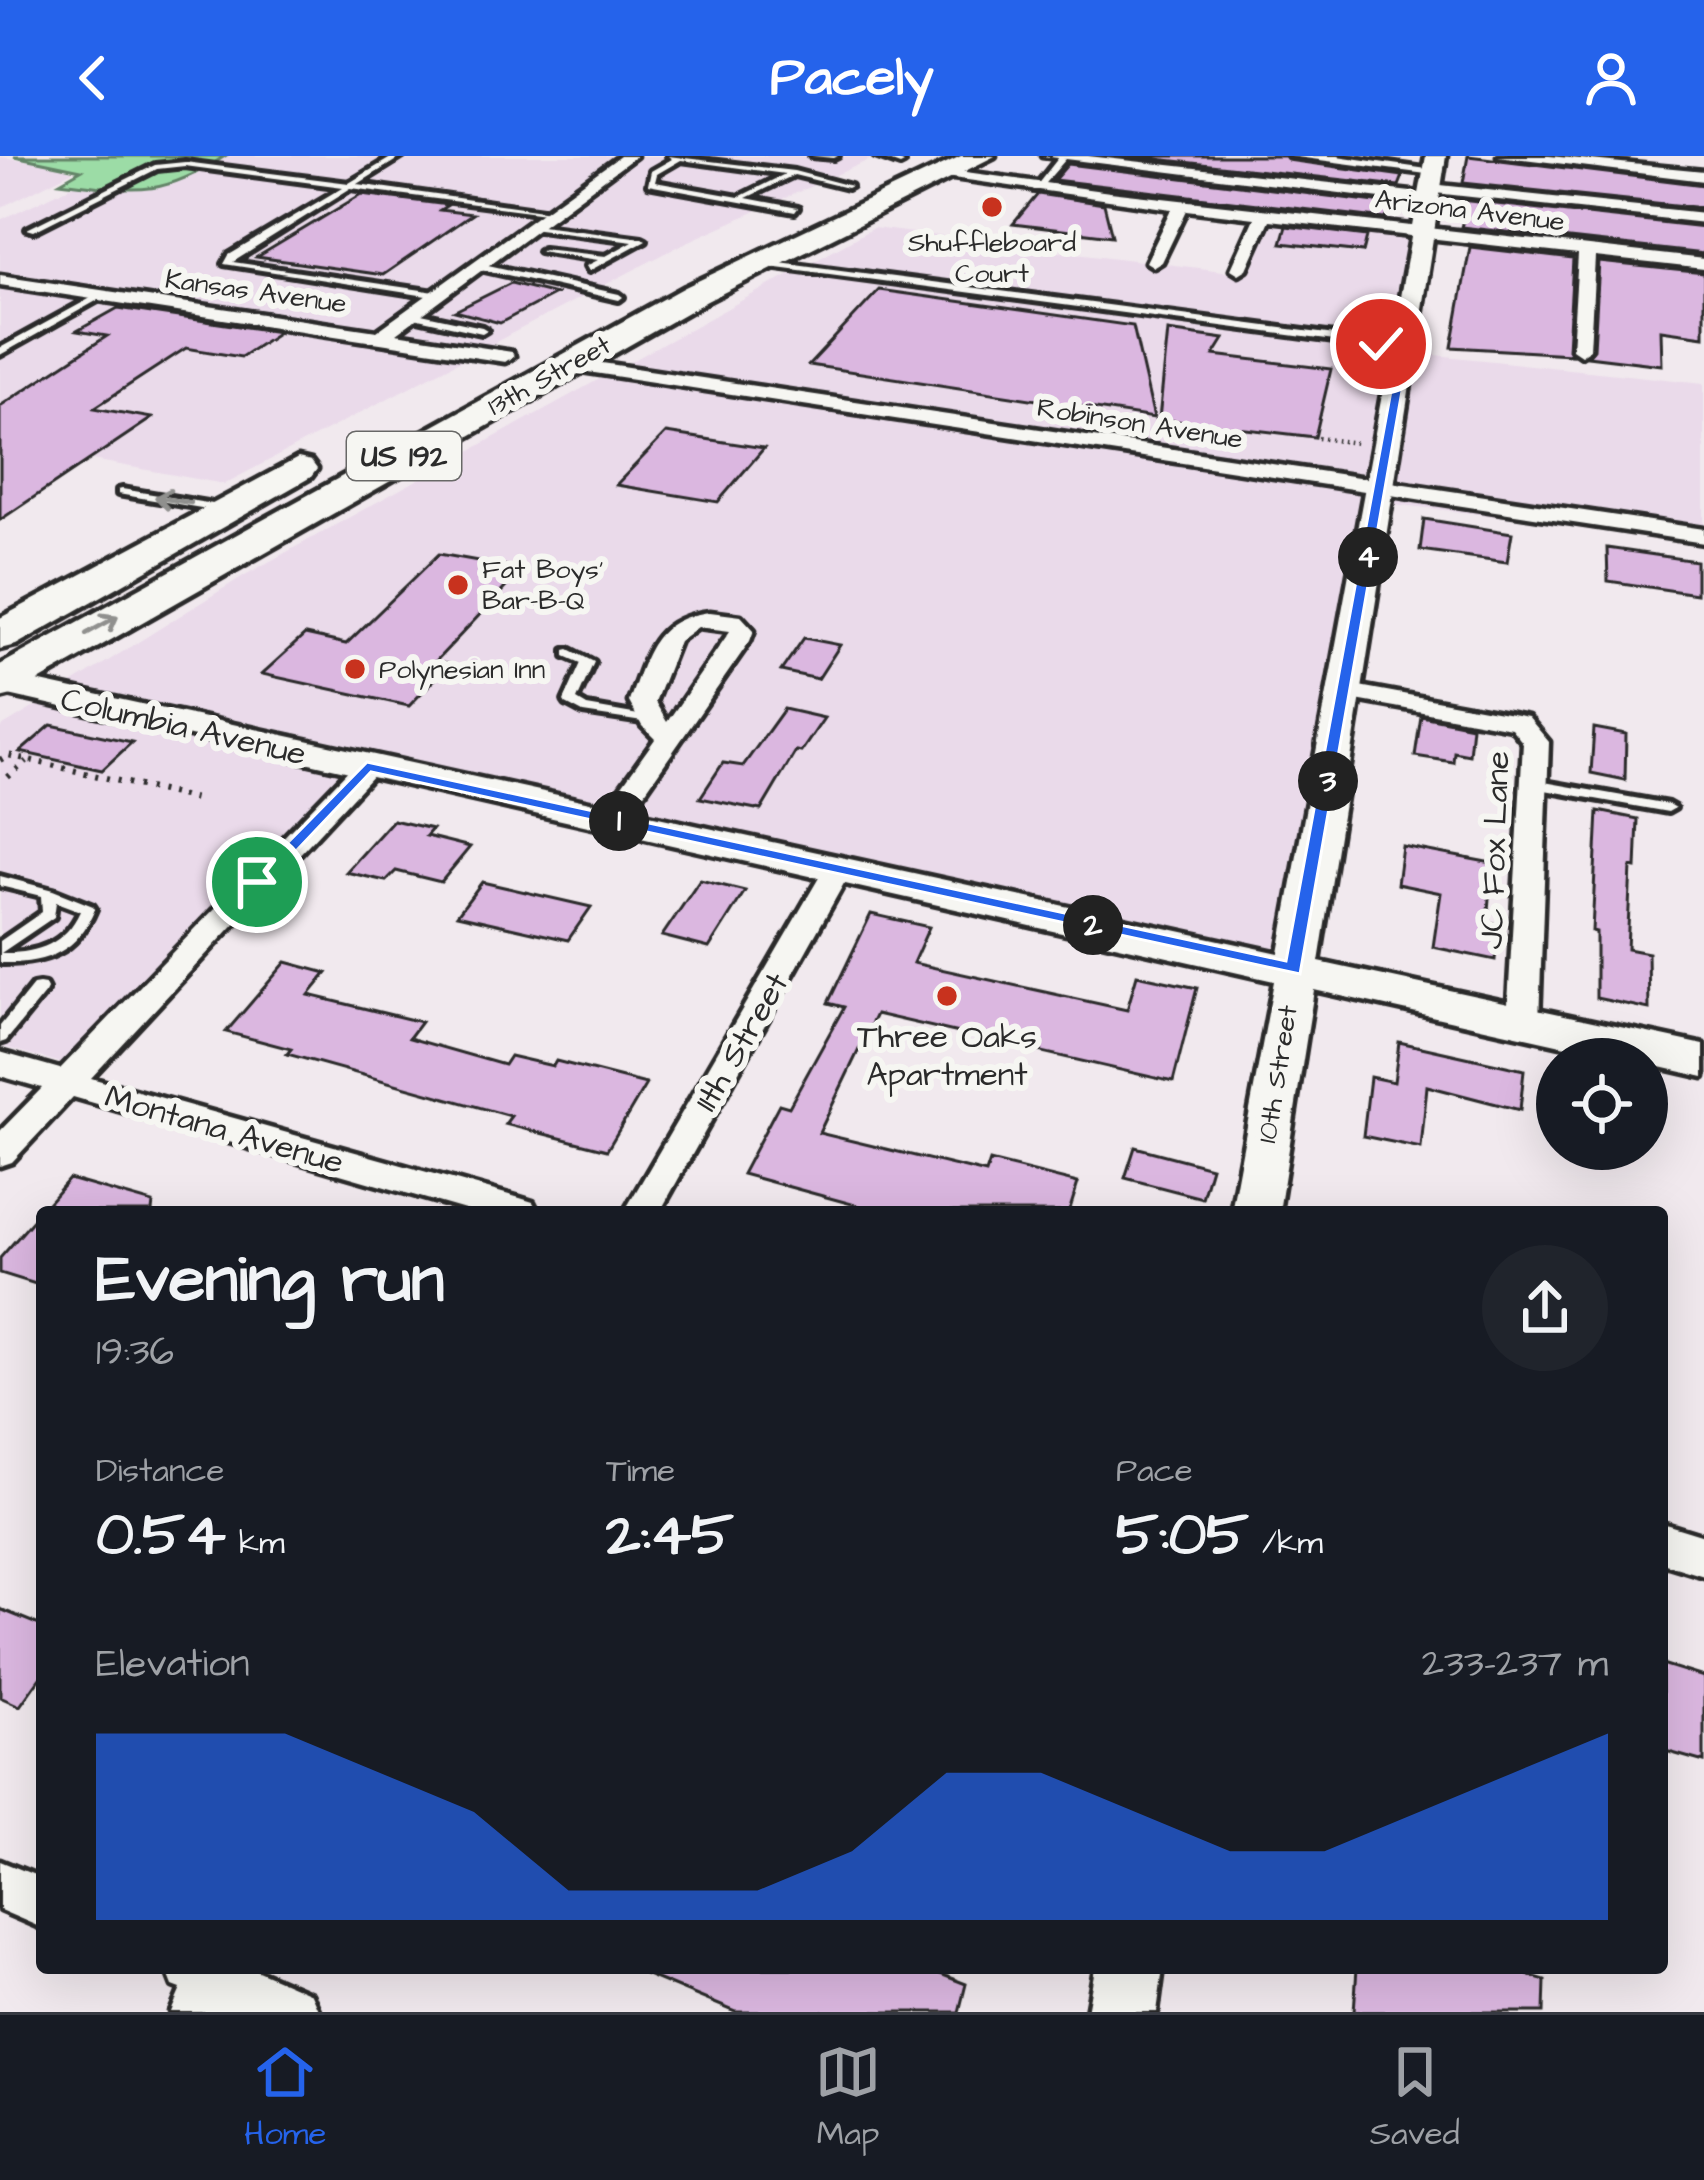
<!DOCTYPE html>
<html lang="en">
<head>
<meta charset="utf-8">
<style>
	:root { --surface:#171b24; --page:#20242c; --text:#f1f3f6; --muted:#9ea1a6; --line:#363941; --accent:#2563eb }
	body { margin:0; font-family:"Architects Daughter",sans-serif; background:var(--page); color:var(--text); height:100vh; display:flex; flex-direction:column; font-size:45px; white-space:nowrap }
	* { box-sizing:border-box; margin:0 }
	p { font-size:39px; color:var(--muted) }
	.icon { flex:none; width:66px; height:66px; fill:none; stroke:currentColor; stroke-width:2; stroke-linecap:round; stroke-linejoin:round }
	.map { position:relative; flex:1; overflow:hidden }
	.sheet { position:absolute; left:36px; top:1050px; width:1632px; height:768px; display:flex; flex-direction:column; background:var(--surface); border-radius:12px; box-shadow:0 12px 48px #0002 }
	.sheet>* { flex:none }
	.fabs { position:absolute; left:1536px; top:882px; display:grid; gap:24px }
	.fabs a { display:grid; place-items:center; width:132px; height:132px; border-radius:50%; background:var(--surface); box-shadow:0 12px 48px #0002; font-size:60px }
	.pin { position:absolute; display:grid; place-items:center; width:102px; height:102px; color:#fff; margin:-51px; border:6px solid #fff; border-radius:50%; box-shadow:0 3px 12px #0007 }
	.km { position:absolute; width:60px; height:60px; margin:-30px; border-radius:50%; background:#222; color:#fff; font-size:33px; line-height:60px; text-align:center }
	.round { display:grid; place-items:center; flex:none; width:126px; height:126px; border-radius:63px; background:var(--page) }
	.headline { display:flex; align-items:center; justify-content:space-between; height:204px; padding:0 60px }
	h1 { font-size:66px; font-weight:800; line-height:90px }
	.figures { display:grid; grid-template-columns:repeat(3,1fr); gap:18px; height:204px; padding:12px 60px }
	.figures div { display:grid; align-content:center }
	.figures b { font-size:60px; font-weight:800 }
	.figures small { font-size:33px; font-weight:400 }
	.figures p { font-size:33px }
	.chart { height:336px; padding:24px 60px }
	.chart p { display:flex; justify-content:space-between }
	.chart svg { width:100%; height:216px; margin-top:12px; fill:var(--accent); opacity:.7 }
	header { display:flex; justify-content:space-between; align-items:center; height:156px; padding:0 60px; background:var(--accent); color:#fff; font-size:54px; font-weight:800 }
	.dock { display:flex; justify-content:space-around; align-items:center; height:168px; border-top:3px solid var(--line); background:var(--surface); font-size:33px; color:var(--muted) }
	.dock a { display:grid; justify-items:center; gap:6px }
	.dock .selected { color:var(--accent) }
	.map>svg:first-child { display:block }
</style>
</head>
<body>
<header><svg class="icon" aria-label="back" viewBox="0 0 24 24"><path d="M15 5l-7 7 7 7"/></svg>Pacely<svg class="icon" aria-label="person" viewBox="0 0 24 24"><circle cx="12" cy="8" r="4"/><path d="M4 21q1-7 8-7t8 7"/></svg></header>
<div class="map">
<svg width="1704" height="1856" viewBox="0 0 1704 1856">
	<rect width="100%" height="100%" fill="#f1e9ee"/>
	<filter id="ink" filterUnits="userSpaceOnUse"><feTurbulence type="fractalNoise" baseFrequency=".00833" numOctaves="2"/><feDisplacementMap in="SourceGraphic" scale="24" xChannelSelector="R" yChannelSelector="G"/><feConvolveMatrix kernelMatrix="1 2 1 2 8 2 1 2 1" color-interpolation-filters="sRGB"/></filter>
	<g filter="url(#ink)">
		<g fill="#eadaea">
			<path d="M 225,0 L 878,0 L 685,87 L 224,328 L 0,287 L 0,64 L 76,28 L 119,33 L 207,12 Z"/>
			<path d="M 0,1 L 55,8 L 73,15 L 0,52 Z"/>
			<path d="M 1269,60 L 1412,77 L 1277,797 L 65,532 L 245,419 L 873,72 L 1239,117 Z"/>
			<path d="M 1416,197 L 1704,227 L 1704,384 L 1393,348 Z"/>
			<path d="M 41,547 L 343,616 L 61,907 L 0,890 L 0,572 Z"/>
		</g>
		<path fill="#9cdca6" stroke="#648468" stroke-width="3" d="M 14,0 L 225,0 C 159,43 135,35 60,26 L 81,14 Z"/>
		<g fill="#dbb7e0" stroke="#2b2b2b" stroke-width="3">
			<path d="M 1129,0 L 1285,0 L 1288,4 L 1403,20 L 1399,30 Z"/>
			<path d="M 1468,0 L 1704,29 L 1704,52 L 1463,27 Z"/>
			<path d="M 1068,8 L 1392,48 L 1386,63 L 1054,24 Z"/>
			<path d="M 362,38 L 448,49 L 440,54 L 472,58 L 383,119 L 257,101 Z"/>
			<path d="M 1038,38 L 1104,48 L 1112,80 L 1013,68 Z"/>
			<path d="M 1460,44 L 1704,71 L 1704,98 L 1461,71 L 1466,55 L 1458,54 Z"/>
			<path d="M 1286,70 L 1367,80 L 1363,96 L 1281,87 Z"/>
			<path d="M 1470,91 L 1573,103 L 1568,193 L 1571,198 L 1452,191 Z"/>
			<path d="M 1599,106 L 1704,117 L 1704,180 L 1661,174 L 1662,209 L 1588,200 L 1594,193 Z"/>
			<path d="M 511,127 L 555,138 L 500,167 L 455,155 Z"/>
			<path d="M 879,134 L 1133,170 L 1154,262 L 809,209 Z"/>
			<path d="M 118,152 L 279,176 L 241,201 L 186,192 L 94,252 L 152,262 L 0,364 L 0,250 L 107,180 L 77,175 Z"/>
			<path d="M 1168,175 L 1224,183 L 1214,199 L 1331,213 L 1315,281 L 1159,263 Z"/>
			<path d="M 666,277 L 764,292 L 718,346 L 616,329 Z"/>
			<path d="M 1424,363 L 1512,377 L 1507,406 L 1420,394 Z"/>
			<path d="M 1607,392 L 1696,405 L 1696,438 L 1608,425 Z"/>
			<path d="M 439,398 L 523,413 L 435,506 L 449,508 L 409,550 L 262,518 L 305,479 L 346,488 Z"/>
			<path d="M 804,482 L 840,489 L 818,523 L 781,515 Z"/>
			<path d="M 784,553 L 824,562 L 801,596 L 796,595 L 761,654 L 700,642 L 723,607 L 743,610 Z"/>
			<path d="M 1421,560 L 1472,570 L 1469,599 L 1454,596 L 1453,606 L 1415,600 Z"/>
			<path d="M 51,569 L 132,586 L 102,614 L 20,596 Z"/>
			<path d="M 1594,572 L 1626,578 L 1625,624 L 1591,617 Z"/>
			<path d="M 1598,655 L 1638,663 L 1636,712 L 1631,711 L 1627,793 L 1648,797 L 1649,853 L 1596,842 L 1596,776 L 1592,775 Z"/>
			<path d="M 393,664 L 432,673 L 426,680 L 470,691 L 441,726 L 396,715 L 386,725 L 346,716 Z"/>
			<path d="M 1402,690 L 1492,707 L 1487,766 L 1498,768 L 1495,804 L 1433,791 L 1441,737 L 1397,728 Z"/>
			<path d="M 700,724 L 745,735 L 709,792 L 662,780 Z"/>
			<path d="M 482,726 L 591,751 L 568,784 L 457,759 Z"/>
			<path d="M 871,758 L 929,771 L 913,807 L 1127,854 L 1137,819 L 1197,832 L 1173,926 L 876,858 L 819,977 L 986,1017 L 990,1005 L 1078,1027 L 1069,1056 L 881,1056 L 742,1018 L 779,948 L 789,951 L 844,851 L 828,847 Z"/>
			<path d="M 286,806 L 327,817 L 309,839 L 421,866 L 409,882 L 504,909 L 510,900 L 553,910 L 556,905 L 646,928 L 607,994 L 505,968 L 511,960 L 287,898 L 291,893 L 226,876 Z"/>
			<path d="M 1399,886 L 1524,914 L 1520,954 L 1427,930 L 1421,992 L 1363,980 L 1370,921 L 1394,926 Z"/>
			<path d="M 1135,991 L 1211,1011 L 1202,1042 L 1125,1022 Z"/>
			<path d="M 69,1023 L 153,1047 L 152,1056 L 42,1056 L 42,1130 L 0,1117 L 0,1102 Z"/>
			<path d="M 0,1453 L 42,1470 L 42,1519 L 20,1550 L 0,1541 Z"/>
			<path d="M 1662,1508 L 1704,1521 L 1704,1606 L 1662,1594 Z"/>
			<path d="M 630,1812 L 925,1812 L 966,1828 L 959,1856 L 736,1856 Z"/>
			<path d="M 1357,1812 L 1507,1812 L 1545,1824 L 1544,1856 L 1354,1856 Z"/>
		</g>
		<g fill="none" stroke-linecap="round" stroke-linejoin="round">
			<g stroke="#2b2b2b" stroke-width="10">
				<g id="lane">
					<path d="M 394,0 L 403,0 L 358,28 L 557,56 L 553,58 L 351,32 L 233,106 L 442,137 L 442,141 L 439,142 L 224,108 L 229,99 L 343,31 L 185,10 L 157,13 L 34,75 L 27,73 L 155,9 L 185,6 L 349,27 Z"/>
					<path d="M 668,0 L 794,15 L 851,30 L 847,32 L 794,19 L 746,42 L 798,52 L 795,56 L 648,29 L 651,15 L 672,3 ZM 681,4 L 785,18 L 739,41 L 655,26 L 657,18 Z"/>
					<path d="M 811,0 L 838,0 L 834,2 Z"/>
					<path d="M 875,0 L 886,0 L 904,7 L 900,9 Z"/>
					<path d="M 1059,1 L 1066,3 L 1039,34 L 1033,34 Z"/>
					<path d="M 534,68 L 642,82 L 646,84 L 589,115 L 586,110 L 598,104 L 539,95 L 543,93 L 606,100 L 633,85 L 531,72 Z"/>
					<path d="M 757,103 L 1381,185 L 1408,195 L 1403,198 L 1380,191 L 754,108 Z"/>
					<path d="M 479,107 L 619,138 L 623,141 L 619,144 L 476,112 Z"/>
					<path d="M 100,137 L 107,139 L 0,199 L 0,192 Z"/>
					<path d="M 412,156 L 482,171 L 487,174 L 482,177 L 409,161 L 409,157 Z"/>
					<path d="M 122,333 L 225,350 L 230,353 L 225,356 L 118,338 L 118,334 Z"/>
					<path d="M 569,493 L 594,506 L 577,544 L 587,550 L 656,562 L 656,568 L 583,557 L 566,548 L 564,545 L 581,507 L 565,500 L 565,494 Z"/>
					<path d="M 1533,624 L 1668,648 L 1675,652 L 1668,656 L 1528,631 L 1526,628 Z"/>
					<path d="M 0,720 L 53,734 L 93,750 L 95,753 C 77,797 46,808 0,807 L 0,785 L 42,756 L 41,740 L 0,730 ZM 56,746 L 80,755 C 65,789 35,798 1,797 L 54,761 Z"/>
					<path d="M 39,828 L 45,829 L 47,833 L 45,837 L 6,885 L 0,887 L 0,870 L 33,829 Z"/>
				</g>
			</g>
			<g stroke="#2b2b2b" stroke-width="9">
				<g id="street">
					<path d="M 620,0 L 636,0 L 396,178 L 512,196 L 514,200 L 505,206 L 0,129 L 0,119 L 377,175 Z"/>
					<path d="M 1042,0 L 1088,0 L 1429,38 L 1437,43 L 1429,48 Z"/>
					<path d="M 1289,0 L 1337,0 L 1441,15 L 1434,19 Z"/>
					<path d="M 1498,0 L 1549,0 L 1704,15 L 1704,25 Z"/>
					<path d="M 944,13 L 1110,36 L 1704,103 L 1704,113 L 1595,101 L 1590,193 L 1581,199 L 1572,193 L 1578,99 L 1269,64 L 1247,113 L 1239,118 L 1231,113 L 1254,62 L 1187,54 L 1162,106 L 1154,111 L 1146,106 L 1172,53 L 939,20 L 939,14 Z"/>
					<path d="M 1431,28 L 1704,57 L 1704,67 L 1426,36 L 1426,30 Z"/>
					<path d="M 569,202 L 1704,373 L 1704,387 L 562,212 L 562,204 Z"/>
					<path d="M 710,456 L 741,460 L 754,474 L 750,485 L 622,669 L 602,669 L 598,663 L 655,583 L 642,570 L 629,546 C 647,498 652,463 710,456 ZM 698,471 L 730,475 L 667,566 L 655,546 L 679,485 Z"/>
					<path d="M 1343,527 L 1528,561 L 1549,586 L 1539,865 L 1534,873 L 1512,873 L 1507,865 L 1523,587 L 1511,572 L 1334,540 L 1330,535 Z"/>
					<path d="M 367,602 L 380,610 L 376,616 L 91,922 L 520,1042 L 533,1046 L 538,1056 L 472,1056 L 73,941 L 12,1006 L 0,1010 L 0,975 L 42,932 L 0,920 L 0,896 L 60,913 L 358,604 Z"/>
					<path d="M 838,704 L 852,713 L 660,1056 L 624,1056 L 824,713 Z"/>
					<path d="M 1662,1367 L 1704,1380 L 1704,1420 L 1662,1407 Z"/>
					<path d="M 0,1705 L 42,1722 L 42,1772 L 0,1754 Z"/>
					<path d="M 166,1812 L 251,1812 L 311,1838 L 319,1856 L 171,1856 L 181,1833 L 173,1830 Z"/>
				</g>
			</g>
			<g stroke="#2b2b2b" stroke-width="9">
				<g id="secondary">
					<path d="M 1426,0 L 1446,0 L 1319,806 L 1704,889 L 1704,921 L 1647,908 L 1647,903 L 1624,903 L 1314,834 L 1279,1056 L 1231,1056 L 1274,825 L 0,537 L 0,517 L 1279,797 Z"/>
					<path d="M 1095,1812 L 1163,1812 L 1157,1856 L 1087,1856 Z"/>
				</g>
			</g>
			<g stroke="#2b2b2b" stroke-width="9">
				<g id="highway">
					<path d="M 961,0 L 995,0 L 707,145 L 16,538 L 0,542 L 0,509 L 685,131 Z"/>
					<path d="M 298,302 L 311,305 L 317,313 L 311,321 L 16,489 L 0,493 L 0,462 Z"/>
				</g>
			</g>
			<path stroke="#2b2b2b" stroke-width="4.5" stroke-dasharray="1.5 4.5" stroke-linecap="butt" d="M 1318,282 L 1357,287"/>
			<g stroke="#2b2b2b" stroke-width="6" stroke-dasharray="3 8" stroke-linecap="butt">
				<path d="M 0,604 L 8,599 L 200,644"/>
				<path d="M 8,621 L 27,605"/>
			</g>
			<use href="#lane" fill="#f6f6f2" fill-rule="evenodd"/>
			<use href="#street" fill="#f6f6f2" fill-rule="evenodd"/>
			<use href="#secondary" fill="#f6f6f2" fill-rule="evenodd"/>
			<use href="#highway" fill="#f6f6f2" fill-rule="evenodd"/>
		</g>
		<defs><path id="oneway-shaft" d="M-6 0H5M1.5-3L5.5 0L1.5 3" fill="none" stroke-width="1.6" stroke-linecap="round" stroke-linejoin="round" transform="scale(3)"/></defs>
		<g stroke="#90908e">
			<use href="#oneway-shaft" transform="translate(173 344) rotate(-171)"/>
			<use href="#oneway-shaft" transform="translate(102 469) rotate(-29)"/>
		</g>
	</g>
	<path fill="#2563eb" stroke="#fff" stroke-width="3" d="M 1381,185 L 1409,195 L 1300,818 L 371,616 L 263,730 L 249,726 L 367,606 L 1286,805 L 1398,197 L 1377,191 Z"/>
	<g fill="#c8321e" stroke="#f6f6f2" stroke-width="4.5">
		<circle cx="992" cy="51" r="12"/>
		<circle cx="458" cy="429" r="12"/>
		<circle cx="355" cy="513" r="12"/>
		<circle cx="947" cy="840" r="12"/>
	</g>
	<g text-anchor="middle" stroke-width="12" stroke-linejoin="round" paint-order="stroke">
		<g font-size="27" fill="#2b2b2b" stroke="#f6f6f2">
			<text transform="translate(1470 54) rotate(7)" y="9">Arizona Avenue</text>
			<text transform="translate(256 135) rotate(8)" y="9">Kansas Avenue</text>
			<text transform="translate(549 219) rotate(-29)" y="9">13th Street</text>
			<text transform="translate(1140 267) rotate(9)" y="9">Robinson Avenue</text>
			<text transform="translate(1277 918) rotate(-81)" y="9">10th Street</text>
		</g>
		<g font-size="27" fill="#2b2b2b" stroke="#f6f6f2" text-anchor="start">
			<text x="992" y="95" text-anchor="middle">Shuffleboard<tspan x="992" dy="31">Court</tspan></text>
			<text x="482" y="422">Fat Boys'<tspan x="482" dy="31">Bar-B-Q</tspan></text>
			<text x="379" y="522">Polynesian Inn</text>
		</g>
		<rect fill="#f6f6f2" stroke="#686867" stroke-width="3" x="347" y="276" width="114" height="48" rx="9"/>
		<g font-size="30" font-weight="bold" fill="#2b2b2b">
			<text x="404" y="310">US 192</text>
		</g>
		<g font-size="33" fill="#2b2b2b" stroke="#f6f6f2">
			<text transform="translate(184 569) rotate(13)" y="12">Columbia Avenue</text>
			<text transform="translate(1493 694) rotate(-88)" y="12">JC Fox Lane</text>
			<text transform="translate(740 885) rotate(-60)" y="12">11th Street</text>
			<text transform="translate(225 972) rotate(16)" y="12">Montana Avenue</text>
		</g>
		<g font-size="33" fill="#2b2b2b" stroke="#f6f6f2">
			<text x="947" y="891">Three Oaks<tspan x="947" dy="38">Apartment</tspan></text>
		</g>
	</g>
</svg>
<div class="fabs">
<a><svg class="icon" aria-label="locate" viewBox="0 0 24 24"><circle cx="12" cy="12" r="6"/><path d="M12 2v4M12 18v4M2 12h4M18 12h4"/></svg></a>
</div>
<div class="pin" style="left:257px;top:726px;background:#1e9e55"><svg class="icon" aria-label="arrive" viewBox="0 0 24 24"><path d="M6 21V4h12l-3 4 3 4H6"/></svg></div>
<div class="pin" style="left:1381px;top:188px;background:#d93025"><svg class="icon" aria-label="check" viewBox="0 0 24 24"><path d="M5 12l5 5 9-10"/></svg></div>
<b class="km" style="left:619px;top:665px">1</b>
<b class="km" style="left:1093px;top:769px">2</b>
<b class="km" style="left:1328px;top:625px">3</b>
<b class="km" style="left:1368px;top:401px">4</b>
<section class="sheet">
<div class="headline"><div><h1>Evening run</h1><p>19:36</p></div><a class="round"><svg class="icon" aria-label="share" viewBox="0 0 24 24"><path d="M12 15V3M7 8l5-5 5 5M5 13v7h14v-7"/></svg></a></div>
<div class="figures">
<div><p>Distance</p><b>0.54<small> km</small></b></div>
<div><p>Time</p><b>2:45</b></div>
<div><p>Pace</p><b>5:05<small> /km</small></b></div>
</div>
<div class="chart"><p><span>Elevation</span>233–237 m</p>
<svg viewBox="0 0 160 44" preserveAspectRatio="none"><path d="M0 44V6L10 6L20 6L30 14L40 22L50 38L60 38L70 38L80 30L90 14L100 14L110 22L120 30L130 30L140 22L150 14L160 6V44z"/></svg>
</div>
</section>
</div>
<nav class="dock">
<a class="selected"><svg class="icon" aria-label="home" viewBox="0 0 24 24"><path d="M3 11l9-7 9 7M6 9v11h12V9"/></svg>Home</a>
<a><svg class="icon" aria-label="map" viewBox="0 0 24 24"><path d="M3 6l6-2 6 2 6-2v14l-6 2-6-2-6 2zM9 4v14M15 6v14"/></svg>Map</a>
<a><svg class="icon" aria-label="saved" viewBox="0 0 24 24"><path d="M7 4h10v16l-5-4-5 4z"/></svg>Saved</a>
</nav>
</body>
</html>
